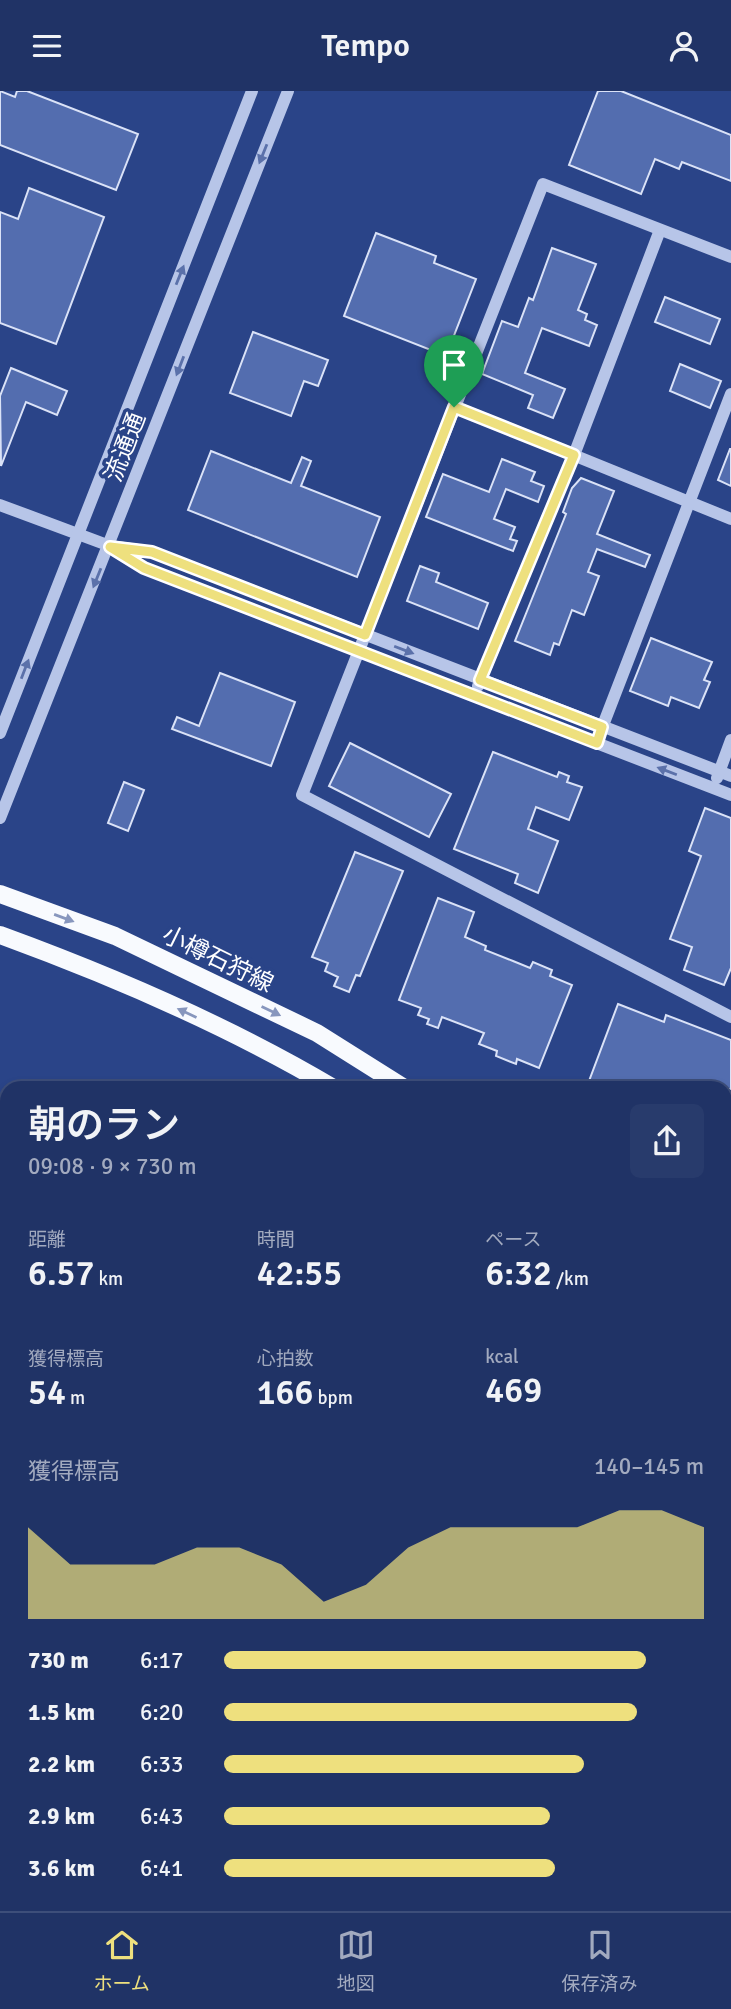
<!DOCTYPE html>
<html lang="ja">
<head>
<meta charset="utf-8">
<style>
	:root { --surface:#203366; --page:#283b6c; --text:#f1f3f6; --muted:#a2aabf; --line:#3d4e7a; --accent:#eee07e }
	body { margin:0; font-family:Signika,"Noto Sans JP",sans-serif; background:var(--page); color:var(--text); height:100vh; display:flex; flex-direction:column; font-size:26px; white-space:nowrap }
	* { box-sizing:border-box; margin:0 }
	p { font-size:23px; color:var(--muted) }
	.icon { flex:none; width:38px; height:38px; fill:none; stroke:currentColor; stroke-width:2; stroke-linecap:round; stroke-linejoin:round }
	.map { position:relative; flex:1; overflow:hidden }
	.panel { position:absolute; left:0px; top:990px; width:732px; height:830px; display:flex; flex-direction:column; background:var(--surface); border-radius:21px 21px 0 0; box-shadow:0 4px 10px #0003,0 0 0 2px var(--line) }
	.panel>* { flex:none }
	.pin { position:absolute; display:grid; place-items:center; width:60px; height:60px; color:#fff; margin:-72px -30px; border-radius:50% 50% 50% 0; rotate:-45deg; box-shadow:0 0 7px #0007 }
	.pin .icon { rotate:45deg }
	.round { display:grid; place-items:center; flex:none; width:74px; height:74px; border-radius:10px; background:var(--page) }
	.summary { display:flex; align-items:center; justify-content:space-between; height:119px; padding:0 28px }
	h1 { font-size:38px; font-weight:600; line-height:52px }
	.metrics { display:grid; grid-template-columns:repeat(3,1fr); gap:10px; height:119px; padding:7px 28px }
	.metrics div { display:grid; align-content:center }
	.metrics b { font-size:35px; font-weight:600 }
	.metrics small { font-size:19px; font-weight:400 }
	.metrics p { font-size:19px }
	.chart { height:196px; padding:14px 28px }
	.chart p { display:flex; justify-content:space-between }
	.chart svg { width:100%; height:126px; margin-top:7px; fill:var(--accent); opacity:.7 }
	ul { padding:0 28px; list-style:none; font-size:23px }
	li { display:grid; grid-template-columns:112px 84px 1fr; align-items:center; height:52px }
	li i { height:18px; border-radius:9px; background:var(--accent) }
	header { display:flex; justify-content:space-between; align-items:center; height:91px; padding:0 28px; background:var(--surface); font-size:32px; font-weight:600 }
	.menu { display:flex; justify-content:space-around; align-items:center; height:98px; border-top:2px solid var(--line); background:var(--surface); font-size:19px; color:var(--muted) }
	.menu a { display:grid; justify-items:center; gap:4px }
	.menu .on { color:var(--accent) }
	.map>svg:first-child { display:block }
</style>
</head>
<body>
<header><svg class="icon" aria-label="menu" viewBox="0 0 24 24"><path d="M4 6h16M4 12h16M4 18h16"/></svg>Tempo<svg class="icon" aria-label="person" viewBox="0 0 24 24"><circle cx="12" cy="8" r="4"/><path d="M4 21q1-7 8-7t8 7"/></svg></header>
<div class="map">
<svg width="731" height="1820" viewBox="0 0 731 1820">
	<rect width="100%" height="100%" fill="#2a4488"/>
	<g fill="#3f5ca4">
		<path d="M 0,1200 L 7,1203 L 7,1354 L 0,1352 Z"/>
		<path d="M 724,1483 L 731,1485 L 731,1793 L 725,1809 Z"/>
		<path d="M 630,1813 L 723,1813 L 720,1820 L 628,1820 Z"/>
	</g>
	<g fill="#536daf" stroke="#dae2f7" stroke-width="2">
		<path d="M 0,0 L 15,6 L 17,0 L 27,0 L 138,43 L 116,99 L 0,54 Z"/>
		<path d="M 598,0 L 621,0 L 731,44 L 731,90 L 682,71 L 679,78 L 655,68 L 641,103 L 569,74 Z"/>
		<path d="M 29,97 L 104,126 L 56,253 L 0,232 L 0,121 L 18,128 Z"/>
		<path d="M 376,142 L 436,165 L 434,172 L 476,188 L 446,265 L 344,225 Z"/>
		<path d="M 552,157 L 596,173 L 578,219 L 587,223 L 585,229 L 597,234 L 589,255 L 542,237 L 525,282 L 565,298 L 553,327 L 528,317 L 533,304 L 482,283 L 502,230 L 518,236 L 529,207 L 533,209 Z"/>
		<path d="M 665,206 L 720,228 L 710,253 L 655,231 Z"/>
		<path d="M 253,241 L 328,269 L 318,295 L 304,290 L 291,325 L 230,302 Z"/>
		<path d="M 680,273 L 721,290 L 710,317 L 670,300 Z"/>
		<path d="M 11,277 L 67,300 L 57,324 L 26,311 L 1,375 L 0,305 Z"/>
		<path d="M 730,358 L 731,358 L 731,395 L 718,389 Z"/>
		<path d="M 211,360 L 291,392 L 302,366 L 311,370 L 301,395 L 380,426 L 357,486 L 188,419 Z"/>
		<path d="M 502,368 L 535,381 L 531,390 L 544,395 L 538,411 L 506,398 L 494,428 L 515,436 L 510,448 L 517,450 L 513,460 L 426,426 L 443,383 L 489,401 Z"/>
		<path d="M 581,387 L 614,400 L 597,443 L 650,464 L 645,476 L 597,458 L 588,481 L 599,485 L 584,524 L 572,519 L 559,554 L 554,552 L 550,564 L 515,550 L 566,423 L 563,421 L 572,397 Z"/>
		<path d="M 420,475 L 439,482 L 436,491 L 488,512 L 478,538 L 407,510 Z"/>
		<path d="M 651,547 L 712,571 L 704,589 L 710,591 L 699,617 L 671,606 L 668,615 L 630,600 Z"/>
		<path d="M 220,582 L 295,611 L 271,675 L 172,638 L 177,626 L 199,635 Z"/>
		<path d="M 350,652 L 451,703 L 429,746 L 329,695 Z"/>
		<path d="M 493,661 L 557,686 L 559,681 L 569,685 L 567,691 L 582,696 L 569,729 L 536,716 L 528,738 L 558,750 L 538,802 L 515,792 L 518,783 L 454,758 Z"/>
		<path d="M 124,691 L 144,699 L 128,740 L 108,732 Z"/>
		<path d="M 705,717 L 731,727 L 731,877 L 724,894 L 684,879 L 692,856 L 670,848 L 701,765 L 689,760 Z"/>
		<path d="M 355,761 L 403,780 L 360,885 L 356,884 L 349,901 L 334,895 L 338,886 L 325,880 L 328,872 L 312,866 Z"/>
		<path d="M 438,807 L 474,821 L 465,846 L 486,855 L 485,859 L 513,870 L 530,877 L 533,871 L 552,879 L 550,885 L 572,894 L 539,977 L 517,968 L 516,973 L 496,965 L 497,960 L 479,953 L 484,942 L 442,926 L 438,937 L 427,933 L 429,928 L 418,924 L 421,917 L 399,909 Z"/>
		<path d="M 618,913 L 664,931 L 666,924 L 731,949 L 731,998 L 586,998 Z"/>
	</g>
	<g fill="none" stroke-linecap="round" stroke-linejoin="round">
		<path stroke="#b7c5e8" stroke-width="2.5" stroke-dasharray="3.5 5" stroke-linecap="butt" d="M 730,1820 L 731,1817"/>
		<g stroke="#b7c5e8" stroke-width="12">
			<path d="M 731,166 L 543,93 L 302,704 L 731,926"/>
			<path d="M 455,316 L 731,428"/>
			<path d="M 0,414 L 110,455 L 152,461 L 731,685"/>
			<path d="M 114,458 L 144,477 L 731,704"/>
			<path d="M 478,595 L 574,364 L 660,139"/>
			<path d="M 0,642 L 252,0"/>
			<path d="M 600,642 L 731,303"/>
			<path d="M 717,687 L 731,649"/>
			<path d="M 0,727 L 288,0"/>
			<path d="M 0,1662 L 7,1665"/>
			<path d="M 399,1813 L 405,1815 L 403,1820"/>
			<path d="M 38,1820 L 41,1813"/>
		</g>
		<g stroke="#f8fafe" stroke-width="18">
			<path d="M 0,803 L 115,845 L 317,942 L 406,998"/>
			<path d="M 0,844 C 115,886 229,935 335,998"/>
			<path d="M 724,1233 L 731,1238"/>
			<path d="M 724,1284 L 731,1290"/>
		</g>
	</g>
	<defs><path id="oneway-solid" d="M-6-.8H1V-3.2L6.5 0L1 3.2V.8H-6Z" transform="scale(1.75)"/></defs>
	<g fill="#5b71aa">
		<use href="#oneway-solid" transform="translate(263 63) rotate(112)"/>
		<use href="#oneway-solid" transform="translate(180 184) rotate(-68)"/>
		<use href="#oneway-solid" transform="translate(180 275) rotate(111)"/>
		<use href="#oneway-solid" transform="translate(97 487) rotate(112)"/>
		<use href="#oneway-solid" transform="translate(404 559) rotate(21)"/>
		<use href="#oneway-solid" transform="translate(25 578) rotate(-69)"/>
		<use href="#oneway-solid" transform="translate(667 680) rotate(-159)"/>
	</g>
	<g fill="#8796bd">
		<use href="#oneway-solid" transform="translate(64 827) rotate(20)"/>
		<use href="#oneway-solid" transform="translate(271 920) rotate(26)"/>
		<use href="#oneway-solid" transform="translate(187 922) rotate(-155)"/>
	</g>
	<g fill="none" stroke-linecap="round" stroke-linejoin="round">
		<g stroke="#fff" stroke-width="14">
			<path id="route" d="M 454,316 L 574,364 L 480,589 L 602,636 L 597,652 L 144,477 L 110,456 L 152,461 L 365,544 Z"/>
		</g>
		<use href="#route" stroke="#eee07e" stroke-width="9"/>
	</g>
	<g text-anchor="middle" stroke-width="7" stroke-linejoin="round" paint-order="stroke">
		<g font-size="24" fill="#fff" stroke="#2a4488">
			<text transform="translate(125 356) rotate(-69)" y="8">流通通</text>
			<text transform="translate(218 868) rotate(26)" y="8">小樽石狩線</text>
		</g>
	</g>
</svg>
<div class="pin" style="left:454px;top:316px;background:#1e9e55"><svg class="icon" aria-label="arrive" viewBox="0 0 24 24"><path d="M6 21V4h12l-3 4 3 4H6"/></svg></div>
<section class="panel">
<div class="summary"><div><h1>朝のラン</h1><p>09:08 · 9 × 730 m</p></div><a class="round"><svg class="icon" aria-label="share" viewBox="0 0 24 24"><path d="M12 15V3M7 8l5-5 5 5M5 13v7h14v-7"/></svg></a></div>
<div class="metrics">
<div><p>距離</p><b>6.57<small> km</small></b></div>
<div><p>時間</p><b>42:55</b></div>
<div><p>ペース</p><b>6:32<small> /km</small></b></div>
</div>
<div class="metrics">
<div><p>獲得標高</p><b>54<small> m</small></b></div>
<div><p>心拍数</p><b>166<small> bpm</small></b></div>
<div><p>kcal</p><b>469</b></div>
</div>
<div class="chart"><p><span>獲得標高</span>140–145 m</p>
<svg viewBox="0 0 160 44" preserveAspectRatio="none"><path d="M0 44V12L10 25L20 25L30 25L40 19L50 19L60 25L70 38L80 32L90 19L100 12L110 12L120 12L130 12L140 6L150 6L160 12V44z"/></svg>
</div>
<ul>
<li><b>730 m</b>6:17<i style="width:88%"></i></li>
<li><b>1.5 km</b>6:20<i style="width:86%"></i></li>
<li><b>2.2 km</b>6:33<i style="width:75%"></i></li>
<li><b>2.9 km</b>6:43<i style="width:68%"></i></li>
<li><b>3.6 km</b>6:41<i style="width:69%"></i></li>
</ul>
</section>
</div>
<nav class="menu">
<a class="on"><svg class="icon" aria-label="home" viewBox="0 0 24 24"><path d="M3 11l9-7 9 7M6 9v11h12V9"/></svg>ホーム</a>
<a><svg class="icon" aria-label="map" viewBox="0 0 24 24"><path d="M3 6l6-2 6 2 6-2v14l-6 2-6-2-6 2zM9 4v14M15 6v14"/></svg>地図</a>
<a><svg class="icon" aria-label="saved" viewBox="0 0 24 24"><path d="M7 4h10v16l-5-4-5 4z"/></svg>保存済み</a>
</nav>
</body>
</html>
